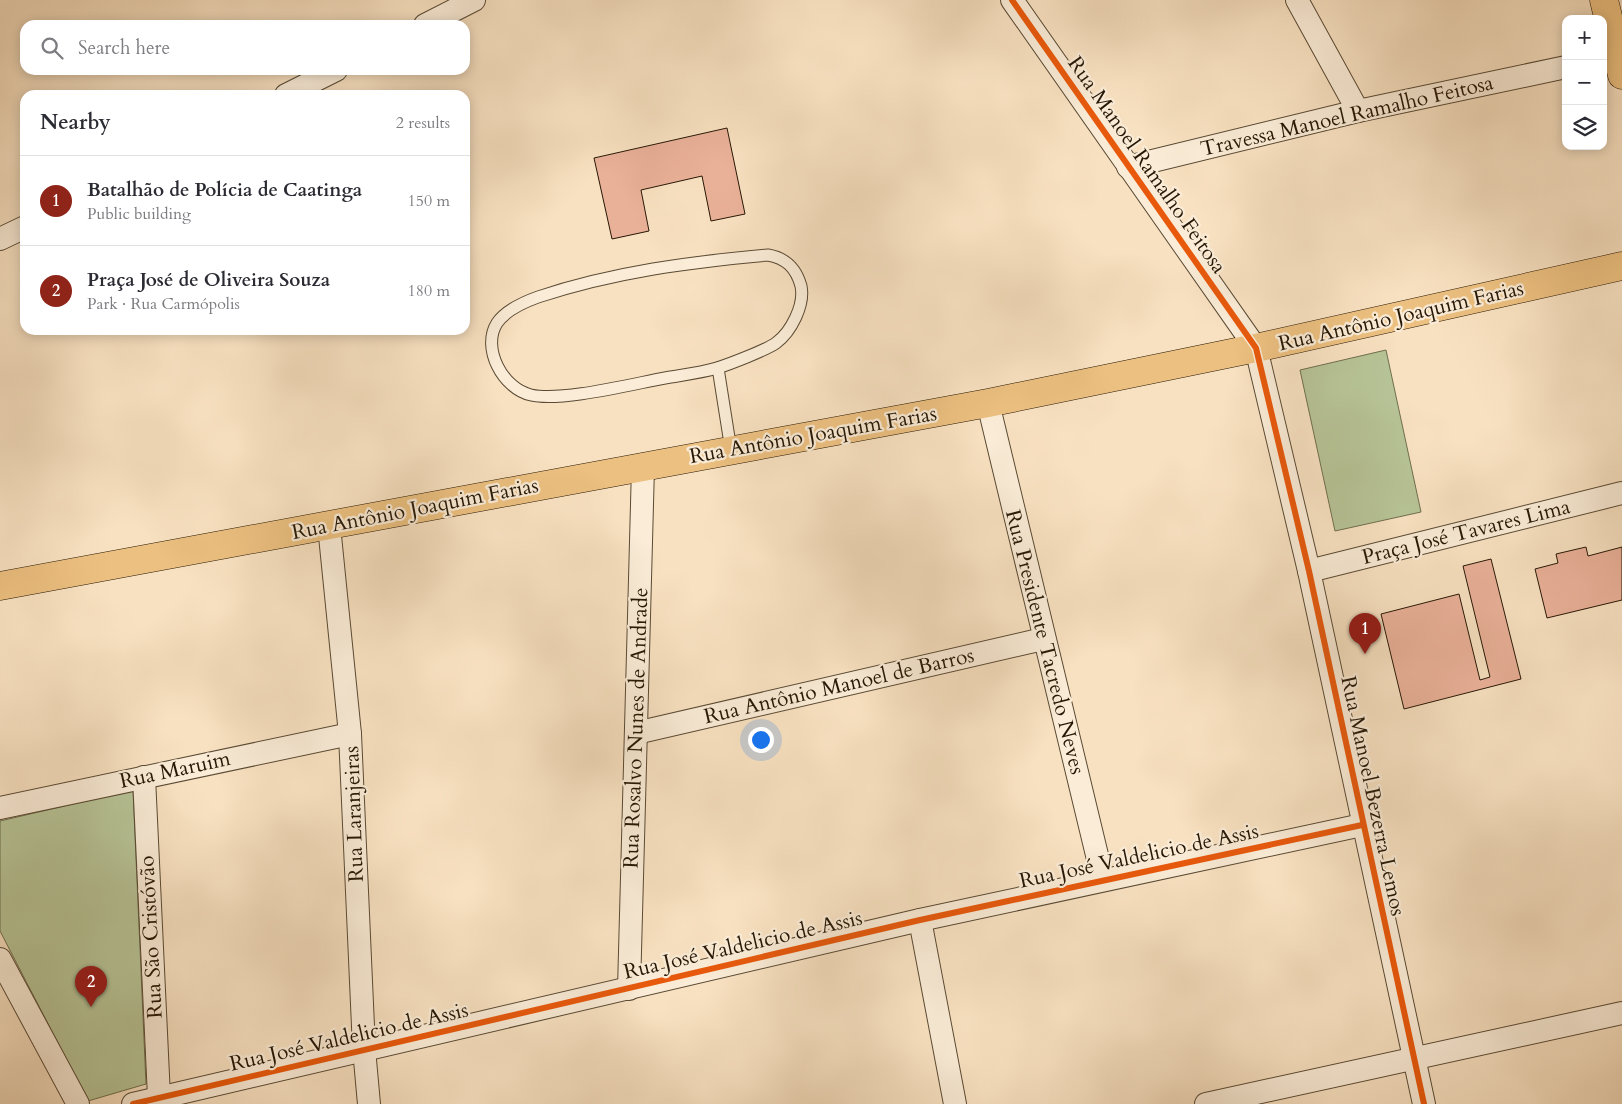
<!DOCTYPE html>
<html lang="en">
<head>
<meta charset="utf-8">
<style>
  :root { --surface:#fff; --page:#f7f7f7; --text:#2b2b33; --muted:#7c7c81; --line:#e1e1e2; --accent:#8f2418 }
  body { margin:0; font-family:Cardo,serif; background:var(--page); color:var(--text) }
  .controls { position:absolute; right:15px; top:15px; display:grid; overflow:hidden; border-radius:10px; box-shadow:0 2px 12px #0003 }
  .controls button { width:45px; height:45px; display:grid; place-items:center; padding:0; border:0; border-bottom:1px solid var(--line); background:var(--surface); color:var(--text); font:25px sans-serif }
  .you { position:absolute; left:760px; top:739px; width:18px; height:18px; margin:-12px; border:4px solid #fff; border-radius:50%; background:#1a73e8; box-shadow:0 0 0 8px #1a73e833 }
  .badge { display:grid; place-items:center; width:32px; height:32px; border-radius:50%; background:var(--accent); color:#fff; font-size:16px; font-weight:700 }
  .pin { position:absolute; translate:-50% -41px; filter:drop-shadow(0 1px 2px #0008) }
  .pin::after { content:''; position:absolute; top:26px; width:18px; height:15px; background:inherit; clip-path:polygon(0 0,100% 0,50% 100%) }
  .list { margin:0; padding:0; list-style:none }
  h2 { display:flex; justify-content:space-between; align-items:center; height:65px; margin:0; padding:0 20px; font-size:21px }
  h2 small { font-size:16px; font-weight:400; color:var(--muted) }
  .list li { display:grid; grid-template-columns:32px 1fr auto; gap:15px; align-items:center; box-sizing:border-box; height:90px; padding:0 20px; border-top:1px solid var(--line) }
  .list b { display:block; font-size:19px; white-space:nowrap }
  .list p { margin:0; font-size:16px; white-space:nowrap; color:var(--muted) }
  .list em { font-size:16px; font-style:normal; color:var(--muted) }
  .icon { flex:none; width:28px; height:28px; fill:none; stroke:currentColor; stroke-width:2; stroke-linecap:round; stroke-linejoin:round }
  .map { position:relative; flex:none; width:1622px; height:1104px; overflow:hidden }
  .search { position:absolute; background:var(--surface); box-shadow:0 2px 12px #0003; left:20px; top:20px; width:450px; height:55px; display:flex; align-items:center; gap:12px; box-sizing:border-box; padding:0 18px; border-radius:15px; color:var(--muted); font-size:19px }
  .panel { position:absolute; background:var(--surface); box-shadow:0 2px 12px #0003; left:20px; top:90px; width:450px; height:245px; border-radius:15px }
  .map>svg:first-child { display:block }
  .green { fill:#b7c497; stroke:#6e6e4e }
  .building { fill:#eab199; stroke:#261705 }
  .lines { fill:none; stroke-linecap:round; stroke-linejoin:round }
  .service-casing { stroke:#5a4a34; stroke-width:13 }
  .minor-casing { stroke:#5a4a34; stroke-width:24 }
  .primary-casing { stroke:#261705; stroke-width:29 }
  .service { stroke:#faecd7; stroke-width:11 }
  .minor { stroke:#faecd7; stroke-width:22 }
  .primary { stroke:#ecc080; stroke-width:28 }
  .cycleway-casing { stroke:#faecd7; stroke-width:9 }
  .cycleway { stroke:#e8590c; stroke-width:6 }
  .labels { text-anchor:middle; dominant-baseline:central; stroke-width:4.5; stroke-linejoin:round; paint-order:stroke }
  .street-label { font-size:21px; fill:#261705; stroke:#faecd7 }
</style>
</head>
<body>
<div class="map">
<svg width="1622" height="1104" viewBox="0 0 1622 1104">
  <rect width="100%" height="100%" fill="#f8e1c1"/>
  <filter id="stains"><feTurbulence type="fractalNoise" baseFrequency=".004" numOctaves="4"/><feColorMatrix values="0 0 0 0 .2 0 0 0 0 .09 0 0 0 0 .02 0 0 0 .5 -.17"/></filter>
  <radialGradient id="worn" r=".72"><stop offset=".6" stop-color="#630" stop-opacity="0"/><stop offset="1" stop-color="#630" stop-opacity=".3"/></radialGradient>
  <g class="green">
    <polygon points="1386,350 1421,512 1335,531 1300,370"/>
    <polygon points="133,790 146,1084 88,1101 0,931 0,821"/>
  </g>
  <g class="building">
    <polygon points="727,128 745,214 711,221 702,176 641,190 649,231 612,239 594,158"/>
    <polygon points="1586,547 1588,556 1622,547 1622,600 1547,618 1535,569 1558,563 1556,554"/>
    <polygon points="1491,559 1521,679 1404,709 1381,614 1459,594 1480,680 1490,677 1463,566"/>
  </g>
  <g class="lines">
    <defs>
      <g id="service">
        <path d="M768,255C786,258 796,268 801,286C805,305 791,332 776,343C766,350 730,364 717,368C700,373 682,375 665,378C632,384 561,402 531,395C503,389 481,348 497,323C506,310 524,302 538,297C613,272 690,262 768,255Z"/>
        <polyline points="718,368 731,450"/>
      </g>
      <g id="minor">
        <polyline points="1012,0 1256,348 1309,571 1424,1104"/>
        <polyline points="1297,0 1358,111"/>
        <polyline points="425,25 474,0"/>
        <polyline points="286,95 336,70"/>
        <polyline points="1128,167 1358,111 1566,67"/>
        <polyline points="0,239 25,227"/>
        <polyline points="988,403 1103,880"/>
        <polyline points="329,526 350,734 364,1049 369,1104"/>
        <polyline points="1309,571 1622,493"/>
        <polyline points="636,733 1043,639"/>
        <polyline points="144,777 159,1097"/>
        <polyline points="0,808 350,734"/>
        <polyline points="920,920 955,1104"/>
        <polyline points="0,959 78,1104"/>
        <polyline points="629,989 643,467"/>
        <polyline points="133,1104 920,920 1362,825"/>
        <polyline points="1206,1104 1622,1013"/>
      </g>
      <g id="primary">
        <polyline points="1604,0 1622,75"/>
        <polyline points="0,586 988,403 1256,348 1622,266"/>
      </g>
    </defs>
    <use href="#service" class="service-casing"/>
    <use href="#minor" class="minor-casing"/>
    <use href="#primary" class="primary-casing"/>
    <use href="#service" class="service"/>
    <use href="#minor" class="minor"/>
    <use href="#primary" class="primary"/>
    <defs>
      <g id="cycleway">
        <polyline points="1012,0 1256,348 1309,571 1424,1104"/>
        <polyline points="133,1104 920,920 1362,825"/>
      </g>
    </defs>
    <use href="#cycleway" class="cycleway-casing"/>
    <use href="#cycleway" class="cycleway"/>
  </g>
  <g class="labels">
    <g class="street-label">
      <text transform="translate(1347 116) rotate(-13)">Travessa Manoel Ramalho Feitosa</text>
      <text transform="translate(1147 165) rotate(55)">Rua Manoel Ramalho Feitosa</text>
      <text transform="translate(1401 316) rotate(-13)">Rua Antônio Joaquim Farias</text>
      <text transform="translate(813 435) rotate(-10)">Rua Antônio Joaquim Farias</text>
      <text transform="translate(415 509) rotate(-11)">Rua Antônio Joaquim Farias</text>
      <text transform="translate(1466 532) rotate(-14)">Praça José Tavares Lima</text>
      <text transform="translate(1045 642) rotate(76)">Rua Presidente Tacredo Neves</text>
      <text transform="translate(839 686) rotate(-13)">Rua Antônio Manoel de Barros</text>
      <text transform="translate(636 728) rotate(-88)">Rua Rosalvo Nunes de Andrade</text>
      <text transform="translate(175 770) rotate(-12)">Rua Maruim</text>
      <text transform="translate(1373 796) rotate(78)">Rua Manoel Bezerra Lemos</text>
      <text transform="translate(354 814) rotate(-92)">Rua Laranjeiras</text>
      <text transform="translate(1139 856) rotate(-12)">Rua José Valdelicio de Assis</text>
      <text transform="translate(151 937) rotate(-93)">Rua São Cristóvão</text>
      <text transform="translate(743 945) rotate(-13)">Rua José Valdelicio de Assis</text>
      <text transform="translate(349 1037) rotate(-13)">Rua José Valdelicio de Assis</text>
    </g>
  </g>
  <rect width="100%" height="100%" filter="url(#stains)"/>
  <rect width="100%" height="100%" fill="url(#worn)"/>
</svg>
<div class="controls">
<button>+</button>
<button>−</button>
<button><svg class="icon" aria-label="layers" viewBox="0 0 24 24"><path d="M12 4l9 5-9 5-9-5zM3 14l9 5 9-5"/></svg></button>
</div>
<div class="you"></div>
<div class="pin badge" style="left:1365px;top:654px">1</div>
<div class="pin badge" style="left:91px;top:1007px">2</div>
<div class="search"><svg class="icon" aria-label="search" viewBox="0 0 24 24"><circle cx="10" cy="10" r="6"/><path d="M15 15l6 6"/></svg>Search here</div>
<section class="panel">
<h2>Nearby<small>2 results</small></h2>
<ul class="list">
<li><span class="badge">1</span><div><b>Batalhão de Polícia de Caatinga</b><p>Public building</p></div><em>150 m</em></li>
<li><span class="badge">2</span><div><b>Praça José de Oliveira Souza</b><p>Park · Rua Carmópolis</p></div><em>180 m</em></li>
</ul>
</section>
</div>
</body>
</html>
